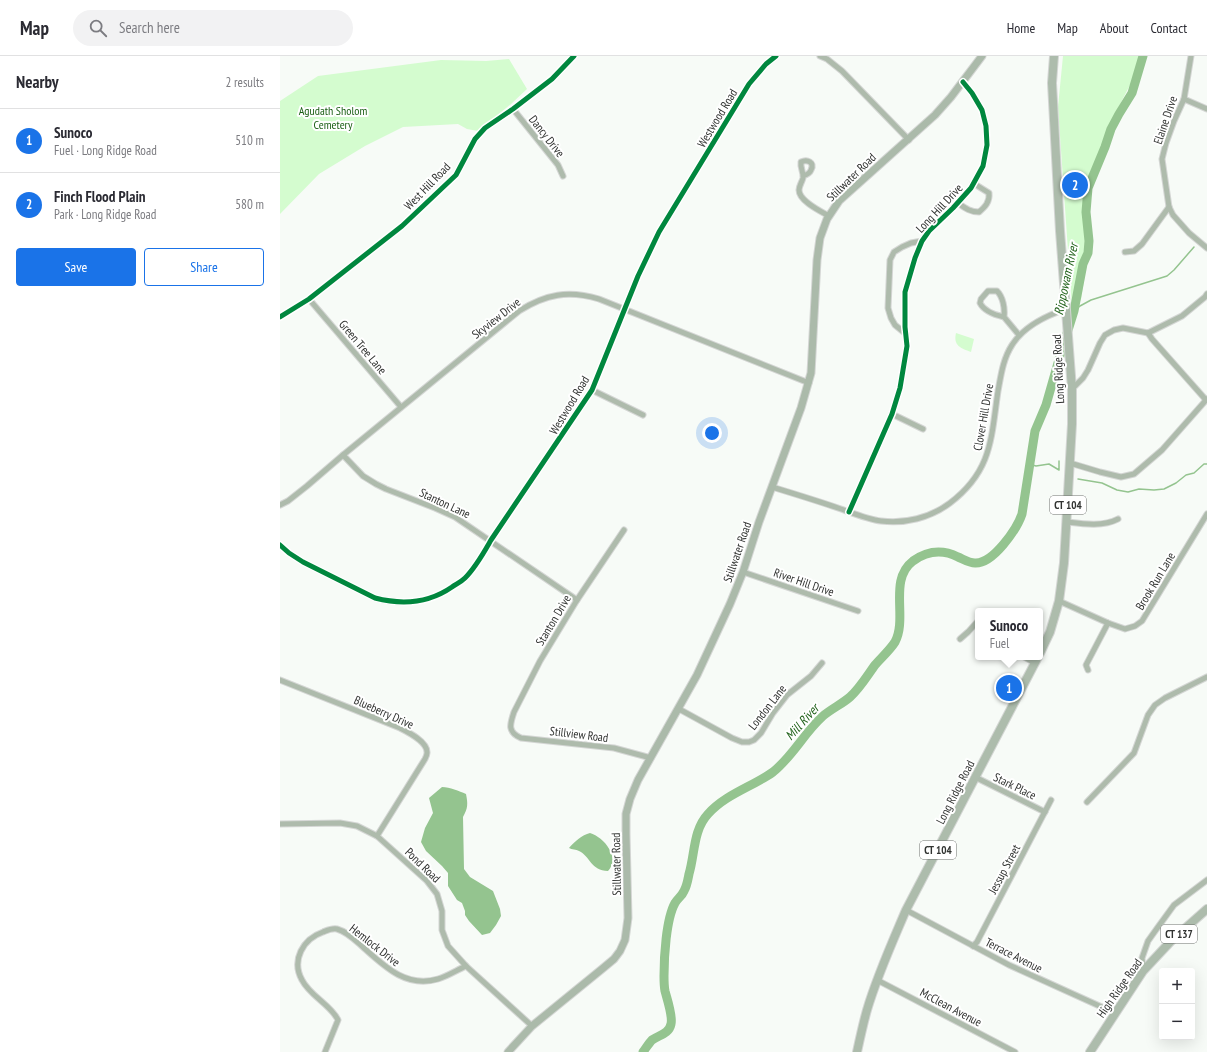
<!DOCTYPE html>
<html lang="en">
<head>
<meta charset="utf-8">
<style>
  :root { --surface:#fff; --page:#f2f2f3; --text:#2b2b33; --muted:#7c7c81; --line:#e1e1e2; --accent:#1a73e8 }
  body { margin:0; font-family:"PT Sans Narrow",sans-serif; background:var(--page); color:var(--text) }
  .controls { position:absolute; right:12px; bottom:12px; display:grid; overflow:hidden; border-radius:4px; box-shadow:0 4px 16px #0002 }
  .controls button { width:36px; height:36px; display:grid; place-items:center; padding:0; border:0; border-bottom:1px solid var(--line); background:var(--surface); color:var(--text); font:20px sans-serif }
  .you { position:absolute; left:432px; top:377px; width:14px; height:14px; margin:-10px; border:3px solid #fff; border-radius:50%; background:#1a73e8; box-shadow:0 0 0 6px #1a73e833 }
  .badge { display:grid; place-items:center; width:26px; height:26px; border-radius:50%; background:var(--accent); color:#fff; font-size:13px; font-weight:700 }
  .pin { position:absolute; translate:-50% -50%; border:2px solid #fff; box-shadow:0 1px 4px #0006 }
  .popup { position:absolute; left:695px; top:552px; width:68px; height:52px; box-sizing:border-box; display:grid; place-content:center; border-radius:4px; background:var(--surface); filter:drop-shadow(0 1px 3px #0005); font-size:13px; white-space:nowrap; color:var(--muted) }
  .popup b { font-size:15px; color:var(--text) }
  .popup::after { content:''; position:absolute; left:50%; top:100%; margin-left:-8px; border:8px solid transparent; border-top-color:var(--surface) }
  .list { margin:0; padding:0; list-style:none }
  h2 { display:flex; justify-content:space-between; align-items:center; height:52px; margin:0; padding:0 16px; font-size:17px }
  h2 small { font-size:13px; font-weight:400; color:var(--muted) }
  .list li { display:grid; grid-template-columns:26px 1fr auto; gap:12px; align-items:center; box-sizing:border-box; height:64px; padding:0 16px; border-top:1px solid var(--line) }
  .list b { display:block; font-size:15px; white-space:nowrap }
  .list p { margin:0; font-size:13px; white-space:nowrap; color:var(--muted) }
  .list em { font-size:13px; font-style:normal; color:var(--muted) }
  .actions { display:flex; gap:8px; padding:12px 16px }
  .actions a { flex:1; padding:9px 0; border:1px solid var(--accent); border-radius:4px; text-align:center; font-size:14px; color:var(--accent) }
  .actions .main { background:var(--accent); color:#fff }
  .icon { flex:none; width:22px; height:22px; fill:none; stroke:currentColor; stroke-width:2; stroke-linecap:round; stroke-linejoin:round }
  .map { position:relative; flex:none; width:927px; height:996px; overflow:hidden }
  header { display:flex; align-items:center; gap:24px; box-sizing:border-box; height:56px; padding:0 20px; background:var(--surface); border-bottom:1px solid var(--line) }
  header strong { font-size:19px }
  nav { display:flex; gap:22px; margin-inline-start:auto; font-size:14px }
  .search { width:280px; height:36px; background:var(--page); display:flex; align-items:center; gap:10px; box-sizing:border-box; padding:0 14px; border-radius:22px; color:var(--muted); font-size:15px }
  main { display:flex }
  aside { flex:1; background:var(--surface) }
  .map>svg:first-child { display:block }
  .green { fill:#d4fccf }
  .water { fill:#94c48f }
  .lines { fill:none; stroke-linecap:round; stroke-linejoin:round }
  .stream { stroke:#94c48f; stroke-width:1.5 }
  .river { stroke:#94c48f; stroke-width:9 }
  .minor-casing { stroke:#d4d6d4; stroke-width:7 }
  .secondary-casing { stroke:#d4d6d4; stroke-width:9 }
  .primary-casing { stroke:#d4d6d4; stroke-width:10 }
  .minor { stroke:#aebbac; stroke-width:5 }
  .secondary { stroke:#abbaaa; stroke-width:7 }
  .primary { stroke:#adbcac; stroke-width:8 }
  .cycleway-casing { stroke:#fff; stroke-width:8 }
  .cycleway { stroke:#00873e; stroke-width:5 }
  .labels { text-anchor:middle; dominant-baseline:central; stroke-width:4; stroke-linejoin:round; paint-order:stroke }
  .shield { fill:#fff; stroke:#6f706f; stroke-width:1 }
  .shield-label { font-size:11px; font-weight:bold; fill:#313331 }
  .park-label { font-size:12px; fill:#1a5e14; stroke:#fff }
  .street-label { font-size:12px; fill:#313331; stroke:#fff }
  .water-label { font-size:13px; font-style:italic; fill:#20621a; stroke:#fff }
</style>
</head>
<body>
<header>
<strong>Map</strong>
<div class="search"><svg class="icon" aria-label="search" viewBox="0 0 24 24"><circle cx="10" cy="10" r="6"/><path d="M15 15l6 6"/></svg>Search here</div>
<nav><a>Home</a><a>Map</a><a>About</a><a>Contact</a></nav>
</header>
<main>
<aside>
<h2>Nearby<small>2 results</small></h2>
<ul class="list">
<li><span class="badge">1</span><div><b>Sunoco</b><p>Fuel · Long Ridge Road</p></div><em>510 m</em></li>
<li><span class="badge">2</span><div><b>Finch Flood Plain</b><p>Park · Long Ridge Road</p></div><em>580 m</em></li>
</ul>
<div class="actions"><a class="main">Save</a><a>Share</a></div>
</aside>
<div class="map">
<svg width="927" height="996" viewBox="0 0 927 996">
  <rect width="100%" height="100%" fill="#f7fbf7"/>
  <g class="green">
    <polygon points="783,0 861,0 851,27 837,54 808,124 807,134 811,179 801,244 792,252 778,51"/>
    <polygon points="229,3 247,33 231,48 198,75 187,73 178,68 123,71 85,90 39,118 0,158 0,45 38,20 161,4 206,5"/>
    <path d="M676,277L694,283L691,296C681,292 673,290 676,277Z"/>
  </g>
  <g class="water">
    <path d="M162,731C170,731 179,735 186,738C188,748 188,752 183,761L184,813L190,821L213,835L220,853L221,860L216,869L210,877L202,879L189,865L185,859V855L182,847L177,844L168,830V817L162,810L146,795L141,786L145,772L153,757L149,742Z"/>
    <path d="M310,777C324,781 341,802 328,815C311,815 310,800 299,795C296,793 292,794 289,792C294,786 302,779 310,777Z"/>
  </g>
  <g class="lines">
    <g class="stream">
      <polyline points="794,255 800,250 811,244 887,220 894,214 914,191"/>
      <polyline points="749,408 756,410 769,408 779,414 779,405"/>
      <polyline points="798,423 822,427 837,434 848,436 859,433 874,434 884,433 896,427 906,419 914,417 924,408 927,408"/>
    </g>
    <path class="river" d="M363,996C366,992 369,987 372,984C379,979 389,978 391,968C393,960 387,943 385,935C384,930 384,925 384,920C384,902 386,863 395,847C397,843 402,840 404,835C407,830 408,823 409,818C415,798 413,774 428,758C446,738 472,731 493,716C513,700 524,677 543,660C551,653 562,648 570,641C580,632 587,620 595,609C601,602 610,594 615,586C628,562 608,524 633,505C647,495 662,493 678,501C683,503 689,507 695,507C713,508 737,473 742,458L755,375L766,349L780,300L794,255L803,208L808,197L809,185L806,156L808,132L825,91L831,73L839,58L852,37L863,0"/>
    <defs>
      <g id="minor">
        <polyline points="540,0 547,3 562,15 629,84"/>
        <polyline points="911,0 904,43 894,65 886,87 882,103 889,151 893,159 909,177 927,192"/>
        <polyline points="904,43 927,53"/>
        <polyline points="233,53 278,109 283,120"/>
        <path d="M523,120C526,119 530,117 531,114C535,106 527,103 521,106C520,112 524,117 523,122C522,126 519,130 519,134C519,145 540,155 549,160"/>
        <path d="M678,147C685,152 690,156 699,156C705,151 710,146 709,137L693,127"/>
        <polyline points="845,196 854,195 862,188 889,151"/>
        <polyline points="29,243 121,351"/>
        <polyline points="0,261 29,243 122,170 176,119 195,83 205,72 233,53 272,23 294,0"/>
        <path d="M724,261C715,259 704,255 700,247L701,243L708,235H717C723,241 725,252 724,261L739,279"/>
        <polyline points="868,277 872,283 926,344"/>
        <polyline points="626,278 615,269 611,262 608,252 610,204 614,196 622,191 631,187 642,185"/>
        <polyline points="792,333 803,322 808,314 820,287 825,279 834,274 843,272 868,277 902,260 925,241 927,238"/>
        <polyline points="312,334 363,359"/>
        <polyline points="612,358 643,373"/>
        <polyline points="63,399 83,420 96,428 106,433 155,452 175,461 297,544"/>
        <polyline points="790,407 820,416 841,421 854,418 882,394 927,343"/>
        <path d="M492,431C515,438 538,445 561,453C572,457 590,464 601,465C625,468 650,462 670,447C712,415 711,383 718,335C721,319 723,303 732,289C744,270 765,260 786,253"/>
        <path d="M0,449L8,445L27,430L63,399L239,255C266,238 288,234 319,243L529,327"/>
        <polyline points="569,456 612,358 620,332 627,290 625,271 625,236 635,202 642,185 649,175 673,152 691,132 703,110 707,89 706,70 702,54 692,37 683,26"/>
        <path d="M787,466C803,468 823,471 838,463"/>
        <path d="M344,474L297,544L260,605L234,656C230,668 227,676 241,682L334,692L371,702"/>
        <path d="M0,489L9,497L23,506L95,542C122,549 149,547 172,531C176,528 181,526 185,522C196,511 203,498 211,484L312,334L358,220L379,176L469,28L486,8L496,0"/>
        <polyline points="463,516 578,555"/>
        <polyline points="779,545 828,567 845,573 855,570 862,565 927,458"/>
        <polyline points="680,583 688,576 698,565"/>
        <polyline points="744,601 755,607"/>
        <polyline points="808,614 806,609 828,567"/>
        <path d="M0,624L120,672C128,676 148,686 147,697C147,699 146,701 145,703L97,780"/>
        <polyline points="399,653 452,682 462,686 469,686 474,684 481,677 493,657 507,639 531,620 542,607"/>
        <polyline points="695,721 765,756"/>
        <polyline points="807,746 854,697 868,659 875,649 885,642 927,621"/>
        <polyline points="0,768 60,767 77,770 97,780 147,825 157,838 162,855 162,874 168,890 186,910 252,970"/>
        <polyline points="626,854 729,909 835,957"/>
        <polyline points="693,890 697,886 771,744"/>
        <polyline points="863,915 862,902 868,885 878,871 894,849 927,824"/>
        <polyline points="597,924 735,996"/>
        <path d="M45,996L58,964C51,949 30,940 22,924C11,904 23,883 43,876C48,874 52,872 57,873C68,876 76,885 84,892C106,912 127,932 158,923C168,920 177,914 186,910"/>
      </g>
      <polyline id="secondary" points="228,996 252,970 322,913 334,903 340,895 345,884 348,862 346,778 346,758 350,743 358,724 417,619 450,548 463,516 479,466 521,352 531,317 537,204 540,182 547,163 559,145 655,59 671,41 702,0"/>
      <g id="primary">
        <polyline points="760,597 770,576 779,545 784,507 792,368 792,333 780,175 772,27 774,0"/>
        <path d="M577,996C580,982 583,968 587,954C597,920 612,887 626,854L758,601"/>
        <polyline points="810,996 863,915 892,884 927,853"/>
      </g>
    </defs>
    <use href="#minor" class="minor-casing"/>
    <use href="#secondary" class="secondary-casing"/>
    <use href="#primary" class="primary-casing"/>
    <use href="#minor" class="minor"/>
    <use href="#secondary" class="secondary"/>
    <use href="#primary" class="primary"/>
    <defs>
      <g id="cycleway">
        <polyline points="0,261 29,243 122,170 176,119 195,83 205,72 233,53 272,23 294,0"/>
        <polyline points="569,456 612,358 620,332 627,290 625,271 625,236 635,202 642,185 649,175 673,152 691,132 703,110 707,89 706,70 702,54 692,37 683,26"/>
        <path d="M0,489L9,497L23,506L95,542C122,549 149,547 172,531C176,528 181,526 185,522C196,511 203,498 211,484L312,334L358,220L379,176L469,28L486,8L496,0"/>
      </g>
    </defs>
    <use href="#cycleway" class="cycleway-casing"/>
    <use href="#cycleway" class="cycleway"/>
  </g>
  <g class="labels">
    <g class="shield">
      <rect x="770" y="440" width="36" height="18" rx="3"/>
      <rect x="640" y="785" width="36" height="18" rx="3"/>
      <rect x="881" y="869" width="36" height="18" rx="3"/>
    </g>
    <g class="shield-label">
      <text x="788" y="449">CT 104</text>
      <text x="658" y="794">CT 104</text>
      <text x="899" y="878">CT 137</text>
    </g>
    <g class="park-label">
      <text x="53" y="54">Agudath Sholom<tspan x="53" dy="14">Cemetery</tspan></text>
    </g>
    <g class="street-label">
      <text transform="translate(437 62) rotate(-59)">Westwood Road</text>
      <text transform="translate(885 64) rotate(-71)">Elaine Drive</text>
      <text transform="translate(267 80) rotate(52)">Dancy Drive</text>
      <text transform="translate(571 121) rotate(-44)">Stillwater Road</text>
      <text transform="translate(147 130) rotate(-46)">West Hill Road</text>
      <text transform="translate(659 152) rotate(-47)">Long Hill Drive</text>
      <text transform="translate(216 262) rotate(-38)">Skyview Drive</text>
      <text transform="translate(83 291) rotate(50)">Green Tree Lane</text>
      <text transform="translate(778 313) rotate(-93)">Long Ridge Road</text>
      <text transform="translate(289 349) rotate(-59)">Westwood Road</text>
      <text transform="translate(703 361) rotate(-80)">Clover Hill Drive</text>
      <text transform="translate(165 447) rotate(25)">Stanton Lane</text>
      <text transform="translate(457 496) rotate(-71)">Stillwater Road</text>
      <text transform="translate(875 525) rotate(-59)">Brook Run Lane</text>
      <text transform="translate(524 526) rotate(19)">River Hill Drive</text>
      <text transform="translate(273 564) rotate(-59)">Stanton Drive</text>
      <text transform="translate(487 651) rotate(-52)">London Lane</text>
      <text transform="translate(104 656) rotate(24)">Blueberry Drive</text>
      <text transform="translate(299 678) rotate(7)">Stillview Road</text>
      <text transform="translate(735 730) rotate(26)">Stark Place</text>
      <text transform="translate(675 736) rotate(-63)">Long Ridge Road</text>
      <text transform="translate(336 808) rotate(-91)">Stillwater Road</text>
      <text transform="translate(143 809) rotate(44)">Pond Road</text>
      <text transform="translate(724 813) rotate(-62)">Jessup Street</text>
      <text transform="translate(95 889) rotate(38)">Hemlock Drive</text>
      <text transform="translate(734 899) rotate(27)">Terrace Avenue</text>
      <text transform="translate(839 932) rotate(-55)">High Ridge Road</text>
      <text transform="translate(671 951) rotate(28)">McClean Avenue</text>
    </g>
    <g class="water-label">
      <text transform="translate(786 223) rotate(-78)">Rippowam River</text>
      <text transform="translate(522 666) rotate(-48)">Mill River</text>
    </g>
  </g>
</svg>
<div class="controls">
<button>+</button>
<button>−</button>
</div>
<div class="you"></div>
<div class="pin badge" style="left:729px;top:632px">1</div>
<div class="popup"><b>Sunoco</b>Fuel</div>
<div class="pin badge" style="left:795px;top:129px">2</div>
</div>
</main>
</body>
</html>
